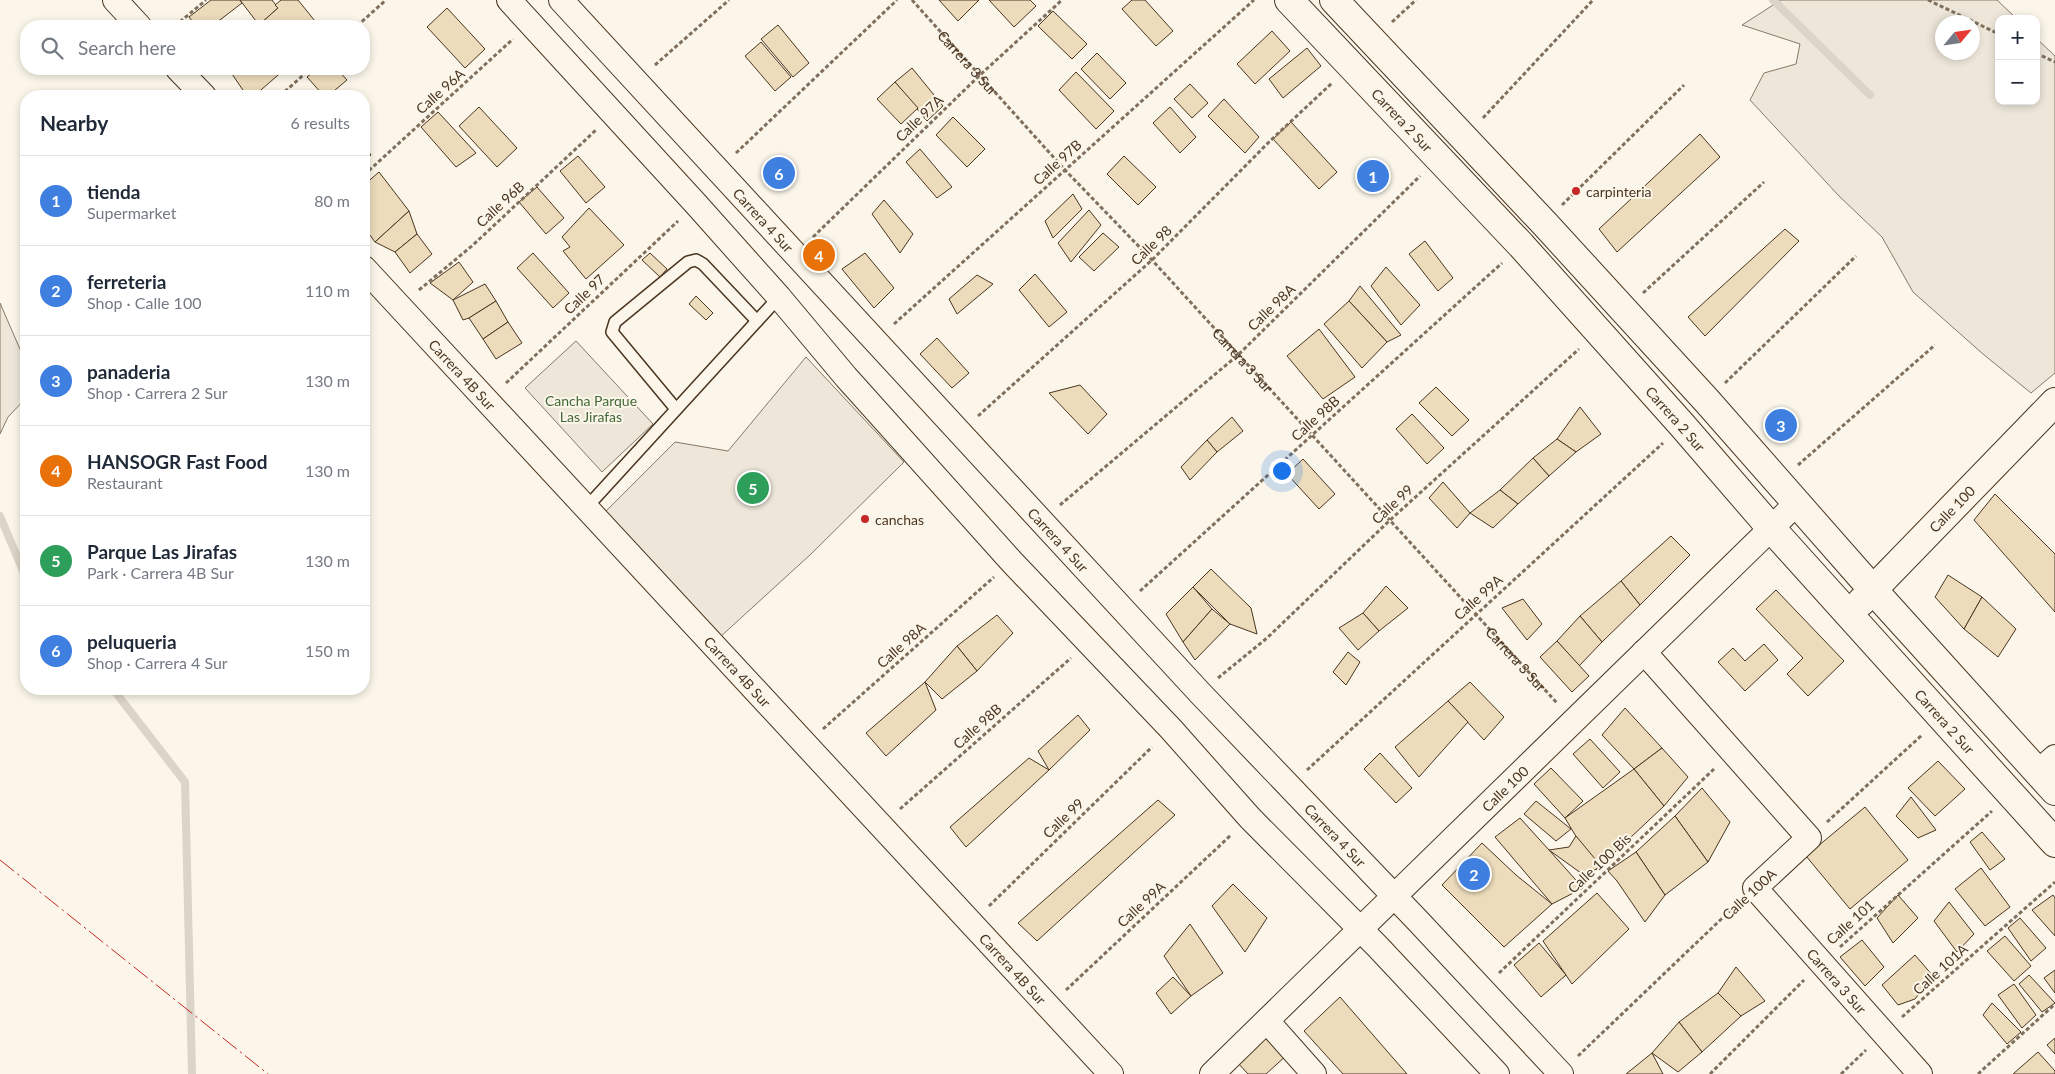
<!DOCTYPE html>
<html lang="en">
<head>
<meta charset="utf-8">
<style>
  :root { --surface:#fff; --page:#f6f6f7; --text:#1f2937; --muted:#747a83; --line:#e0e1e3; --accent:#c62828 }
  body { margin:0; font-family:Lato,sans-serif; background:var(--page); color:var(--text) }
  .controls { position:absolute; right:15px; top:15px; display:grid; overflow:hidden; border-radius:10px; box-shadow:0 2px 8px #0003 }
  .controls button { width:45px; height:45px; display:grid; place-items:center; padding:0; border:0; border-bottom:1px solid var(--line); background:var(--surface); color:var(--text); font:25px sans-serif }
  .compass { position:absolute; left:1935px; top:15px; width:45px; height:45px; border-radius:50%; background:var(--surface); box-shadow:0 2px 8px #0003; rotate:61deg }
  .you { position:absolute; left:1281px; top:470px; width:18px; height:18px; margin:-12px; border:4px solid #fff; border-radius:50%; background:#1a73e8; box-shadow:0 0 0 8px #1a73e833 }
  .badge { display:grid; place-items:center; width:32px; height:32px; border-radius:50%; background:var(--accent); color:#fff; font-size:16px; font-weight:700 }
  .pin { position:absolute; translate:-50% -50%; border:2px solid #fff; box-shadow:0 1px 5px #0006 }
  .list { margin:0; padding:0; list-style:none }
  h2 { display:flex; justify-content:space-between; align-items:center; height:65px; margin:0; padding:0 20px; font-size:21px }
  h2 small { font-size:16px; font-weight:400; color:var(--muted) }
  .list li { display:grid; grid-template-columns:32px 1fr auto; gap:15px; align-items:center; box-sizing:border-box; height:90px; padding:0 20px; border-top:1px solid var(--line) }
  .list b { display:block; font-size:19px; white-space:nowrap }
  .list p { margin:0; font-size:16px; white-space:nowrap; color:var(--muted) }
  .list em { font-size:16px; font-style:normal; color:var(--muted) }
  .icon { flex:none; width:28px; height:28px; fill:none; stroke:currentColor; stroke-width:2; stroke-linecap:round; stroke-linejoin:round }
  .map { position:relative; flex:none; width:2055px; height:1074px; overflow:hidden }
  .search { position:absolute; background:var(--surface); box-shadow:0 2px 8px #0003; left:20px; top:20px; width:350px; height:55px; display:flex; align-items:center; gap:12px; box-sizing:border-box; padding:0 18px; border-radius:20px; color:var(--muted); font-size:19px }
  .panel { position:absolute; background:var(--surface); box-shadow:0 2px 8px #0003; left:20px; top:90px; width:350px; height:605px; border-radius:20px }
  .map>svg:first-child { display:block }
  .green { fill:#ede6d9; stroke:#887966; fill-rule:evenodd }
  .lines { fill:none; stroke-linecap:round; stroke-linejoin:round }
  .stream { stroke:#dcd4c6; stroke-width:8 }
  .building { fill:#ecdcbc; stroke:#4a3520 }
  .service-casing { stroke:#4a3520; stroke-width:14 }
  .minor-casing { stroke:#4a3520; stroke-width:26 }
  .tertiary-casing { stroke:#4a3520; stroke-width:30 }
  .path { stroke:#7f6f5c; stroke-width:3; stroke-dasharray:4 2.5; stroke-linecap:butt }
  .service { stroke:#fbf6e9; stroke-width:11 }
  .minor { stroke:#fbf6e9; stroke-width:24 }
  .tertiary { stroke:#fbf6e9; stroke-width:28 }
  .power { stroke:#c62828; stroke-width:1; stroke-dasharray:18 4 2.5 4; stroke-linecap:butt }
  .poi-dot { fill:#c62828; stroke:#fbf6e9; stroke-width:2 }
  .labels { text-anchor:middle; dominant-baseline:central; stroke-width:4; stroke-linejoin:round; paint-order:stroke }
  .street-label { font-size:14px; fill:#4a3520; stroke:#fbf6e9 }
  .poi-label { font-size:14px; fill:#4a3520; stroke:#fbf6e9; text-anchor:start }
  .park-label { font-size:14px; fill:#436837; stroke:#fbf6e9 }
</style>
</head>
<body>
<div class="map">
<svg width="2055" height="1074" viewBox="0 0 2055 1074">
  <rect width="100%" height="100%" fill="#fbf6e9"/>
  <g class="green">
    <path d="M1781,0H1997L2017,19H1999V101H2036V38L2055,56V373L2031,393L1983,354L1913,292L1882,237L1839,196L1750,100L1764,73L1796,64L1800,44L1742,25ZM1972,22V52H1942V22Z"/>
    <polygon points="0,303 26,363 26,398 8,417 0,434"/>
    <polygon points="576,341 653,424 602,472 525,388"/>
    <polygon points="806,357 904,462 811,554 719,638 602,515 675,442 728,451"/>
  </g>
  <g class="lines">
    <g class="stream">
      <polyline points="1773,0 1870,95"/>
      <polyline points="0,516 26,578"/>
      <polyline points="113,689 185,782 192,1074"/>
    </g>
  </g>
  <g class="building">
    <polygon points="211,0 240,0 242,3 212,26 196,26 189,17"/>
    <polygon points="240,0 272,0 278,8 259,25"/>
    <polygon points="281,0 298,0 319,26 264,26 261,23 278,8 275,5"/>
    <polygon points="939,0 979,0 958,21"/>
    <polygon points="989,0 1030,0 1036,6 1014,27"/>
    <polygon points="1132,0 1145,0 1173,31 1156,46 1122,9"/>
    <polygon points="447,8 485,49 465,68 427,27"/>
    <polygon points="1053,11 1087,44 1072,59 1038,26"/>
    <polygon points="778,25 809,63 793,77 761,39"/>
    <polygon points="1272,31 1290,51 1255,84 1237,64"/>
    <polygon points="761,42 791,77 775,91 745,56"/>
    <polygon points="1307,48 1321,66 1283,98 1269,79"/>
    <polygon points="1097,53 1126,83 1110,99 1081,69"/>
    <polygon points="912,68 943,106 927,121 895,82"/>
    <polygon points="239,69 285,69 254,96 247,96 232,74"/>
    <polygon points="317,69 337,69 347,80 328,96 324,96 307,77"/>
    <polygon points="1076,72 1114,111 1096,129 1059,90"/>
    <polygon points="895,82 918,108 901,124 877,99"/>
    <polygon points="1190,84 1208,103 1192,118 1174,99"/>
    <polygon points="1224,99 1259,137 1245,153 1208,116"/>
    <polygon points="479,107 517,148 497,167 459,126"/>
    <polygon points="1170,107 1196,137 1180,153 1153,123"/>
    <polygon points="438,112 476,153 456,167 421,127"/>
    <polygon points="953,117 985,149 967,167 936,135"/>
    <polygon points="1291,122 1337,172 1319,189 1273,139"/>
    <polygon points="1700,134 1720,157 1617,252 1599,229"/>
    <polygon points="364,145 371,155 364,161"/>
    <polygon points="920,149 952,187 937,198 906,162"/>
    <polygon points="578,156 605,187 586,203 560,171"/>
    <polygon points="1124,156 1156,187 1138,205 1107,174"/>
    <polygon points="379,172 409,211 375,242 364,227 364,185"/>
    <polygon points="537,187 564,218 546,234 519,202"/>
    <polygon points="1073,194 1082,209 1053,238 1045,221"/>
    <polygon points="884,200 913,234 900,253 872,214"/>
    <polygon points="589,208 624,245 586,279 563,251 570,247 562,237"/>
    <polygon points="1089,210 1101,225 1071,262 1058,243"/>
    <polygon points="409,211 417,234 395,252 375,242"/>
    <polygon points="1785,229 1799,241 1705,336 1688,317"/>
    <polygon points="1103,233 1119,247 1094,271 1079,257"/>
    <polygon points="417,234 432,254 410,273 395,252"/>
    <polygon points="1425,241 1453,278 1438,291 1409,254"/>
    <polygon points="533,253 569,293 553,308 517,268"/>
    <polygon points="650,253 667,269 660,277 642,260"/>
    <polygon points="865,253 894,288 874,308 842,269"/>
    <polygon points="459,262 473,282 453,300 430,283"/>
    <polygon points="1386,267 1420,305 1401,325 1371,286"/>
    <polygon points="1035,274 1067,312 1049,327 1019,290"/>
    <polygon points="977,275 993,284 957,314 949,299"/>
    <polygon points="485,284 496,301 469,318 463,320 453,300"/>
    <polygon points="1360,286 1401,335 1387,342 1349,301"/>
    <polygon points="696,296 713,313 706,320 689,304"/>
    <polygon points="496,301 508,322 483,339 469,318"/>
    <polygon points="1349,301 1387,342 1362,368 1324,324"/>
    <polygon points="508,322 522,343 496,359 483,339"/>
    <polygon points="1319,329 1355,377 1323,399 1287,356"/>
    <polygon points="937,338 969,373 952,388 920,354"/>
    <polygon points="1080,385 1107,414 1088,434 1049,393"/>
    <polygon points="1436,387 1469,420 1452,436 1419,403"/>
    <polygon points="1580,407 1601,434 1576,452 1557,439"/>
    <polygon points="1412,414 1444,448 1427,464 1396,429"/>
    <polygon points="1232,417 1243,431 1217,452 1207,440"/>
    <polygon points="1557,439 1576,452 1549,476 1533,458"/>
    <polygon points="1207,440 1217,452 1190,480 1181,467"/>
    <polygon points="1533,458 1549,476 1518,504 1500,490"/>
    <polygon points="1303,459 1335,494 1319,509 1287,474"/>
    <polygon points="1443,482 1470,513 1457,528 1429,498"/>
    <polygon points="1500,490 1518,504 1493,528 1470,513"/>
    <polygon points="1995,494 2055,554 2055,612 1974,520"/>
    <polygon points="1671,536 1690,555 1640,605 1621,581"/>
    <polygon points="1211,569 1251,608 1257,634 1230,624 1193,587"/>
    <polygon points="1948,575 1982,597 1964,629 1935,597"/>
    <polygon points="1621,581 1640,605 1602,642 1580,616"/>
    <polygon points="1386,586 1408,608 1379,631 1363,613"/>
    <polygon points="1193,587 1212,609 1183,642 1166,614"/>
    <polygon points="1776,590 1844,661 1808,696 1787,674 1803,658 1756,609"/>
    <polygon points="1982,597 2016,629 1998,657 1964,629"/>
    <polygon points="1523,599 1542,624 1527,640 1502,608"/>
    <polygon points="1212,609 1230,624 1195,660 1183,642"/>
    <polygon points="1363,613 1379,631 1358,650 1339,628"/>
    <polygon points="997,615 1013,633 977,671 957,646"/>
    <polygon points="1580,616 1602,642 1579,666 1557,641"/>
    <polygon points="1557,641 1589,676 1572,692 1540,657"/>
    <polygon points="1764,644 1778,660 1745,691 1718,662 1733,648 1745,661"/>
    <polygon points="957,646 977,671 942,699 925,682"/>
    <polygon points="1348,652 1360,662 1346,685 1333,672"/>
    <polygon points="925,682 936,710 886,756 866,733"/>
    <polygon points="1470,682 1504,717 1484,740 1448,701"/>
    <polygon points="1448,701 1468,722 1419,777 1395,747"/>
    <polygon points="1625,708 1662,748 1634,769 1602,735"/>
    <polygon points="1078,715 1090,730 1049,770 1038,751"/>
    <polygon points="1590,739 1620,772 1603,788 1573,754"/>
    <polygon points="1662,748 1688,777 1664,806 1634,769"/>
    <polygon points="1380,753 1412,788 1396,803 1364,769"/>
    <polygon points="1029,758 1049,770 966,847 950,827"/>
    <polygon points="1938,761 1965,789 1935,816 1908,788"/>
    <polygon points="1551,768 1583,801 1565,818 1534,784"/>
    <polygon points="1634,769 1664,806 1596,870 1565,818"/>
    <polygon points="1702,788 1730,822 1708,862 1675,816"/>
    <polygon points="1911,797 1936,830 1918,838 1896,816"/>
    <polygon points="1158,800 1175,815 1037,941 1018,923"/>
    <polygon points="1536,801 1571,829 1556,841 1524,814"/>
    <polygon points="1865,807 1908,860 1850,909 1806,856"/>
    <polygon points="1675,816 1708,862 1665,895 1636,852"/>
    <polygon points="1520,818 1549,850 1583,888 1552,904 1495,837"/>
    <polygon points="1982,832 2005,859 1990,870 1970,842"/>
    <polygon points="1576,836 1601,866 1585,876 1549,850 1569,847"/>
    <polygon points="1482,843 1516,875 1552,904 1504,947 1442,885"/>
    <polygon points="1636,852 1665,895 1645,922 1617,881 1608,871"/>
    <polygon points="1981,868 2010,907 1985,926 1955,889"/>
    <polygon points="1233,884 1267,918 1245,952 1212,906"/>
    <polygon points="1597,893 1629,929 1572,984 1543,941"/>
    <polygon points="1898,895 1918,918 1893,943 1877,918"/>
    <polygon points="2053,895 2055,898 2055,936 2032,910"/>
    <polygon points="1949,902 1974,934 1957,952 1934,921"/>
    <polygon points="2020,918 2046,948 2031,961 2008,928"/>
    <polygon points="1190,924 1223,973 1191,996 1164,956"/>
    <polygon points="2005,936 2031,966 2014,981 1987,951"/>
    <polygon points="1862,940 1884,967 1865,986 1840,957"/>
    <polygon points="1539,943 1566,975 1541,997 1514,965"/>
    <polygon points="1915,955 1933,976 1915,999 1898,1005 1882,985"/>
    <polygon points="1736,967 1765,1001 1741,1016 1718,993"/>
    <polygon points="2055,970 2055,993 2044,978"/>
    <polygon points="2029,975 2055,1003 2042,1012 2019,984"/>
    <polygon points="1173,977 1191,996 1171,1014 1156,993"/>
    <polygon points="2014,984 2036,1015 2022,1028 1998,995"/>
    <polygon points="1718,993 1741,1016 1702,1052 1679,1022"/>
    <polygon points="1340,997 1407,1074 1343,1074 1304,1031"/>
    <polygon points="1992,1003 2021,1032 2007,1044 1983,1015"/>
    <polygon points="1679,1022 1702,1052 1678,1072 1652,1053"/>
    <polygon points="1269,1033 1288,1054 1266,1074 1248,1074 1237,1062"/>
    <polygon points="2055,1038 2055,1054 2047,1045"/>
    <polygon points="2038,1052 2055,1071 2055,1074 2013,1074"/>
    <polygon points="1652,1053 1663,1074 1626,1074"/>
  </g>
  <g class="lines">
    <defs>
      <g id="service">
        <polyline points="676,409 612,332 615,322 688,262 696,260 703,264 757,321"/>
        <polyline points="586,508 779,297"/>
      </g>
      <g id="minor">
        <polyline points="115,0 139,26"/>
        <polyline points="509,0 696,204 779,297 846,377 1012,562 1171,729 1250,818 1378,947 1497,1074"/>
        <path id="s2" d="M561,0L1200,693L1419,922L1561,1074"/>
        <polyline points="178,69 204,96"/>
        <path id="s3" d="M364,268L1111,1074"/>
        <path id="s4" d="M1644,652L1809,838L1755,888L1920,1074"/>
        <polyline points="2038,772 2055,757"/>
        <polyline points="1267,1021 1314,1074"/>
        <path id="s5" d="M1212,1074L1796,504"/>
      </g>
      <g id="tertiary">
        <path id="s6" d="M1289,0L1521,245L1682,425L1771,528L2055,843"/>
        <polyline points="1334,0 1545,224 1707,401 1874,591 2055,791"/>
        <path id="s7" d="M1861,602L2055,402"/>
      </g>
    </defs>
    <use href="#service" class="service-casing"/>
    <use href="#minor" class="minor-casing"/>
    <use href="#tertiary" class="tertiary-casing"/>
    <g class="path">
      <path id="s1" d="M912,0L1065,170L1152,260L1557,703"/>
      <polyline points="1928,0 1999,34"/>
      <polyline points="1392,22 1416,0"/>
      <polyline points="175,26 206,0"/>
      <polyline points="357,26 386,0"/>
      <polyline points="2036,53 2055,62"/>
      <polyline points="655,65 729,0"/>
      <polyline points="280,96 310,69"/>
      <polyline points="1483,118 1593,0"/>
      <polyline points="736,153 897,0"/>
      <polyline points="364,175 513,39"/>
      <polyline points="1562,205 1684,85"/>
      <polyline points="813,237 980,75 1062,0"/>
      <polyline points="419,290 473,245 596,130"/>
      <polyline points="1643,293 1764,182"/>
      <polyline points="894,324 1254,0"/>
      <polyline points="506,383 678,221"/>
      <polyline points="1725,383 1856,256"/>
      <polyline points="978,416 1152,260 1271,140 1332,83"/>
      <polyline points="1798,465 1935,345"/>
      <polyline points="1060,505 1238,355 1420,176"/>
      <polyline points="1140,591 1502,263"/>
      <polyline points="1218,678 1267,638 1389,521 1579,349"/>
      <polyline points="823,729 994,577"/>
      <polyline points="1307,770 1663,443"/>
      <polyline points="900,809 1071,658"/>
      <polyline points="1827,822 1922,735"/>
      <polyline points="989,906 1152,747"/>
      <polyline points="1840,947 1992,811"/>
      <polyline points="1499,973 1714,769"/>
      <polyline points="1066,990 1231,835"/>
      <polyline points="1902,1017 2055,882"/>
      <polyline points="1578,1056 1736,905"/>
      <polyline points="1710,1074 1804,980"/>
      <polyline points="1841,1074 1866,1050"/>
      <polyline points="1978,1074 2055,1004"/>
    </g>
    <use href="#service" class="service"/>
    <use href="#minor" class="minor"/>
    <use href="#tertiary" class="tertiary"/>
    <polyline class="power" points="0,860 268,1074"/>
  </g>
  <g class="poi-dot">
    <circle cx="1576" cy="191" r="5"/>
    <circle cx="865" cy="519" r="5"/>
  </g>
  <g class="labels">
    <g class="street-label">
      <text stroke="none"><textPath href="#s1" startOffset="84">Carrera 3 Sur</textPath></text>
      <text transform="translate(440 91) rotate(-42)">Calle 96A</text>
      <text transform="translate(919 118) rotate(-44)">Calle 97A</text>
      <text stroke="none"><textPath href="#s6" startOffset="165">Carrera 2 Sur</textPath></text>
      <text transform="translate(1057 162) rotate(-42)">Calle 97B</text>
      <text transform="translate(500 204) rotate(-43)">Calle 96B</text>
      <text stroke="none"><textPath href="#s2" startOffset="299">Carrera 4 Sur</textPath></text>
      <text transform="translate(1151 245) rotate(-44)">Calle 98</text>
      <text transform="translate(584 294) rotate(-44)">Calle 97</text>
      <text transform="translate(1271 307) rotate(-44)">Calle 98A</text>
      <text stroke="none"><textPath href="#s1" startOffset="489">Carrera 3 Sur</textPath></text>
      <text stroke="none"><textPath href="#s3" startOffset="145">Carrera 4B Sur</textPath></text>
      <text transform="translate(1315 418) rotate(-42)">Calle 98B</text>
      <text stroke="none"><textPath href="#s6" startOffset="570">Carrera 2 Sur</textPath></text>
      <text transform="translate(1392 504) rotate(-43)">Calle 99</text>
      <text stroke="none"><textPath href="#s7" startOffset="130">Calle 100</textPath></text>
      <text stroke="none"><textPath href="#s2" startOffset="734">Carrera 4 Sur</textPath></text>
      <text transform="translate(1478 597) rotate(-42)">Calle 99A</text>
      <text transform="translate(901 645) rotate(-42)">Calle 98A</text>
      <text stroke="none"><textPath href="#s1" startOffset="894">Carrera 3 Sur</textPath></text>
      <text stroke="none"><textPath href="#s3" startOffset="550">Carrera 4B Sur</textPath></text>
      <text stroke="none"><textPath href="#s6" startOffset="975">Carrera 2 Sur</textPath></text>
      <text transform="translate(977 726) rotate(-42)">Calle 98B</text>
      <text stroke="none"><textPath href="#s5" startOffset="409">Calle 100</textPath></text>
      <text transform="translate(1063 818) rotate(-44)">Calle 99</text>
      <text stroke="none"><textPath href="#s2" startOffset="1139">Carrera 4 Sur</textPath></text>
      <text transform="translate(1599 863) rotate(-43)">Calle 100 Bis</text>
      <text transform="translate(1749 894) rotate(-43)">Calle 100A</text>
      <text transform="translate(1141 904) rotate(-43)">Calle 99A</text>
      <text transform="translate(1850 922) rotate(-42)">Calle 101</text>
      <text stroke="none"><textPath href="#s3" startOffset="955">Carrera 4B Sur</textPath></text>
      <text transform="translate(1940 969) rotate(-42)">Calle 101A</text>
      <text stroke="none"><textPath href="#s4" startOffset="446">Carrera 3 Sur</textPath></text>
    </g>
    <g class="poi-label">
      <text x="1586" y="191">carpinteria</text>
      <text x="875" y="519">canchas</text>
    </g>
    <g class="park-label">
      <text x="591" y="400">Cancha Parque<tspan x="591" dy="16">Las Jirafas</tspan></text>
    </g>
  </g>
</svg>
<div class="controls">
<button>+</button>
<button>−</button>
</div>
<svg class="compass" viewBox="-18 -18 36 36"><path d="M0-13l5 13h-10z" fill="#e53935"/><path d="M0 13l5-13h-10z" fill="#747a83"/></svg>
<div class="you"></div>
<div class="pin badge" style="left:1373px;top:176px;background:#3f7fe0">1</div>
<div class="pin badge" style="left:1474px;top:874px;background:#3f7fe0">2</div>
<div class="pin badge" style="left:1781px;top:425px;background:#3f7fe0">3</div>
<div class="pin badge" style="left:819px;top:255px;background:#e8710a">4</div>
<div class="pin badge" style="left:753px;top:488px;background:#2e9e5b">5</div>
<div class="pin badge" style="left:779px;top:173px;background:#3f7fe0">6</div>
<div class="search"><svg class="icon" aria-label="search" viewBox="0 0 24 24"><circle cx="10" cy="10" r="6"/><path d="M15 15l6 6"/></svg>Search here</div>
<section class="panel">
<h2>Nearby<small>6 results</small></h2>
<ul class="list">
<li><span class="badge" style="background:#3f7fe0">1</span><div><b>tienda</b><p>Supermarket</p></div><em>80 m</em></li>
<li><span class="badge" style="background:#3f7fe0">2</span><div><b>ferreteria</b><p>Shop · Calle 100</p></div><em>110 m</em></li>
<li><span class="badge" style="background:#3f7fe0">3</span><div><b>panaderia</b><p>Shop · Carrera 2 Sur</p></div><em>130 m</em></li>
<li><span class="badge" style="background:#e8710a">4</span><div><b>HANSOGR Fast Food</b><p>Restaurant</p></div><em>130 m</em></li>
<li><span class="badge" style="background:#2e9e5b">5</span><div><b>Parque Las Jirafas</b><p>Park · Carrera 4B Sur</p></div><em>130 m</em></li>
<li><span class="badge" style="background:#3f7fe0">6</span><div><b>peluqueria</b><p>Shop · Carrera 4 Sur</p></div><em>150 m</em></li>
</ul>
</section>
</div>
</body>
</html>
